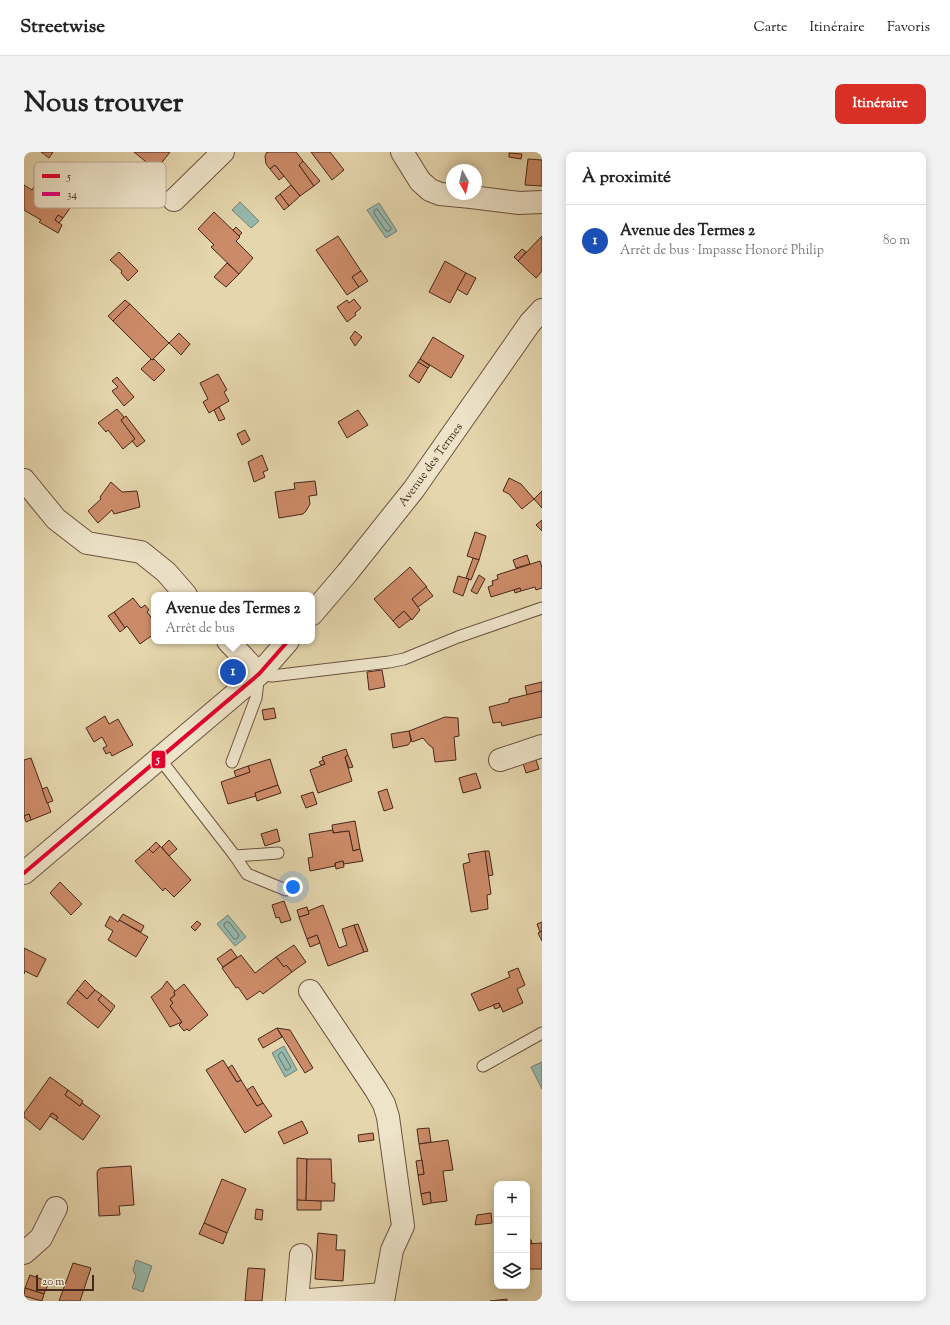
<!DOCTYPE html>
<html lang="fr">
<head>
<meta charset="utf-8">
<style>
  :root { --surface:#fff; --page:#f2f2f2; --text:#222; --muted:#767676; --line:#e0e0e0; --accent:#d93025 }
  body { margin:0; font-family:"Sorts Mill Goudy",serif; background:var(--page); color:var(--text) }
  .controls { position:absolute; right:12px; bottom:12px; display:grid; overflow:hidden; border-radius:8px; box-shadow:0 2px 10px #0003 }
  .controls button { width:36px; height:36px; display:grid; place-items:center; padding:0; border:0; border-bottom:1px solid var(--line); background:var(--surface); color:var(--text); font:20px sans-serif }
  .compass { position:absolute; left:422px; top:12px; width:36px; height:36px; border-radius:50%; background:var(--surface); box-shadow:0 2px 10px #0003; rotate:172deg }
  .scale { position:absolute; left:12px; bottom:10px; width:58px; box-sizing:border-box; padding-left:4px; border:2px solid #46271c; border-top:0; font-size:11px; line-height:14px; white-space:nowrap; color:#46271c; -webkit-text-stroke:3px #eee4ca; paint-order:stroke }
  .you { position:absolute; left:269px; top:735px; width:14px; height:14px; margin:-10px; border:3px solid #fff; border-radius:50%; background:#1a73e8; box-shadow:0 0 0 6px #1a73e833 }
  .badge { display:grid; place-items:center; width:26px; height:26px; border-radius:50%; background:var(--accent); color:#fff; font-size:13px; font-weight:700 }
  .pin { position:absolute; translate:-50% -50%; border:2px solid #fff; box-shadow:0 1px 4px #0006 }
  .popup { position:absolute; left:127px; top:440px; width:164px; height:52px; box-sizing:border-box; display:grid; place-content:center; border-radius:8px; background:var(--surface); filter:drop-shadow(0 1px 3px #0005); font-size:13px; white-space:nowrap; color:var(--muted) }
  .popup b { font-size:15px; color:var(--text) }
  .popup::after { content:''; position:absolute; left:50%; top:100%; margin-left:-8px; border:8px solid transparent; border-top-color:var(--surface) }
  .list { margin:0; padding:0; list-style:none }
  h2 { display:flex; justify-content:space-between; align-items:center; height:52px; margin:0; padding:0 16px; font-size:17px }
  h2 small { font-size:13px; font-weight:400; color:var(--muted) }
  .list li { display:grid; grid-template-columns:26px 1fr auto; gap:12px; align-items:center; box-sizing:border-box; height:72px; padding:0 16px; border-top:1px solid var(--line) }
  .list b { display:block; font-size:15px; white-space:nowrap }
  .list p { margin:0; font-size:13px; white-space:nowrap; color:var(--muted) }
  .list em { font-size:13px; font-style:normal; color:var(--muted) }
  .icon { flex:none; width:22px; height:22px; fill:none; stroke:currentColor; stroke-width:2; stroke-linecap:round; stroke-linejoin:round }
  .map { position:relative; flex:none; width:518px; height:1149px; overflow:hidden; border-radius:8px }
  header { display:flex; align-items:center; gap:24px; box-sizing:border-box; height:56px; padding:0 20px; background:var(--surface); border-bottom:1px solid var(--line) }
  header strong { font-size:19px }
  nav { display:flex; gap:22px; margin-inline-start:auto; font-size:14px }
  .intro { display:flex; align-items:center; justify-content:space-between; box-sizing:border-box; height:96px; padding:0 24px }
  h1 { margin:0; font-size:28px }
  .button { padding:10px 18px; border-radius:8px; background:var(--accent); color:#fff; font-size:14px; font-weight:700 }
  main { display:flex; gap:24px; padding:0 24px }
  aside { flex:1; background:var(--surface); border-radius:8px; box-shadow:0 2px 10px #0003 }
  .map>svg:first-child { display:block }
  .water { fill:#96b9ae; stroke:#767f74 }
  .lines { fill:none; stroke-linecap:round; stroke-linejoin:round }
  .shore { stroke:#6e7065; stroke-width:1 }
  .building { fill:#cc8b68; stroke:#46271c }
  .lane-casing { stroke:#6e5340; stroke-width:13 }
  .street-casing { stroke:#6e5340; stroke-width:24 }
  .lane { stroke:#eee4ca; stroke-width:11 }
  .street { stroke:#eee4ca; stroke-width:22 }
  .bus-1-casing { stroke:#eee4ca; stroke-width:7 }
  .bus-1 { stroke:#e4002b; stroke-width:4 }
  .labels { text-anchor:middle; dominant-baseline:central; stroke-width:3; stroke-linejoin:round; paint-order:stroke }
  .street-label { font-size:12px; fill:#46271c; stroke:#eee4ca }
  .key { fill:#eee4ca; stroke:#bcab96; stroke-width:1 }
  .key-label { font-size:11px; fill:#46271c }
  .line-badge { stroke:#eee4ca; stroke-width:1.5 }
  .badge-label { font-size:11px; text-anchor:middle; font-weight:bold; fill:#fff }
</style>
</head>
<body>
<header>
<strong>Streetwise</strong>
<nav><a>Carte</a><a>Itinéraire</a><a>Favoris</a></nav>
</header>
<div class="intro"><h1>Nous trouver</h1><a class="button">Itinéraire</a></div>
<main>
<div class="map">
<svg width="518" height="1149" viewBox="0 0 518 1149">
  <rect width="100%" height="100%" fill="#e5d6ad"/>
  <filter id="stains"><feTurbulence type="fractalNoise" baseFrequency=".005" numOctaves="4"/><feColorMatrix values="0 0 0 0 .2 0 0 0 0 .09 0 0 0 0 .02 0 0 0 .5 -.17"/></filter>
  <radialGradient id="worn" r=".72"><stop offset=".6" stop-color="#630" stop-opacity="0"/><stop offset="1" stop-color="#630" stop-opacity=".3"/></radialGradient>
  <g class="water">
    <polygon points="216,50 235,69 227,76 208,58"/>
    <polygon points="355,51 373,79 362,86 343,58"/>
    <polygon points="204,763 222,785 211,794 193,772"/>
    <polygon points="260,894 273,918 261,925 248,901"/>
    <polygon points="518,910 518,937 507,915"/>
    <polygon points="112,1108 128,1114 119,1140 108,1136 112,1124 109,1118"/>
  </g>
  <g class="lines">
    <g class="shore">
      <polygon points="353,57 367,76 366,79 362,79 350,61 350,59"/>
      <polygon points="203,770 205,770 215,783 213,787 210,787 200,774 200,772"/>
      <polygon points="258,900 267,915 264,918 262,918 254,904 255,902"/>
    </g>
  </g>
  <g class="building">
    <polygon points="17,0 29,0 25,6"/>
    <polygon points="110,0 146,0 132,18"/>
    <polygon points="243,0 272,0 279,9 275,13 290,34 276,44 251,13 246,17 242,12 241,4"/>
    <polygon points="287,0 306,0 320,18 308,28"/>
    <polygon points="485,1 498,2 497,7 485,5"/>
    <polygon points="504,7 518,8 518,34 501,33"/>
    <polygon points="279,9 296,29 290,34 275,13"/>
    <polygon points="251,13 260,24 255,28 246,17"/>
    <polygon points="17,24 53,46 39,66 34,63 31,68 38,73 34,81 15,70 17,68 0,58 0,33 8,38"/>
    <polygon points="267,33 276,44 265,54 256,42"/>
    <polygon points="256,42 265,54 260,58 251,46"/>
    <polygon points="190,60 216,85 212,89 229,106 215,122 187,95 190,93 174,77"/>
    <polygon points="34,63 39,66 35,71 31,68"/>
    <polygon points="212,75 218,81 215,84 209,78"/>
    <polygon points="314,84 337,119 328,125 335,135 323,143 292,98"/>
    <polygon points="518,84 518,119 512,126 494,109"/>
    <polygon points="498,97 502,100 494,109 490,105"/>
    <polygon points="95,100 114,119 104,129 97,121 98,119 86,108"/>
    <polygon points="421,109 442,121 426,151 405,140"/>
    <polygon points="203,111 215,122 202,135 190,125"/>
    <polygon points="337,119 344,129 335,135 328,125"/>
    <polygon points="442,121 452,126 443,143 433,137"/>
    <polygon points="330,147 337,156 331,161 332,163 323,170 313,155 323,148 325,151"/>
    <polygon points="101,148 106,152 89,169 84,164"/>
    <polygon points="106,152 145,191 128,208 89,169"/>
    <polygon points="331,179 338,185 331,194 326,186"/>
    <polygon points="155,181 166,192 157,203 145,191"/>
    <polygon points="409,185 440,204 427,226 396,207"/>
    <polygon points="127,207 128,208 130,207 141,218 130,229 117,217"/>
    <polygon points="396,207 406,214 404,216 394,210"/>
    <polygon points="394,210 404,216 395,231 385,224"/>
    <polygon points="194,222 203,238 200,240 205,249 185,261 179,250 184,247 176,231"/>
    <polygon points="93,225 110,245 100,254 88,239 94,235 88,229"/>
    <polygon points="195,255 201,267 195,269 190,258"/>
    <polygon points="93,257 100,265 97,268 111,287 99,297 84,278 82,280 74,271"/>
    <polygon points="334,258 344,273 323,286 314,270"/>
    <polygon points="102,264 121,289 113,295 108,289 111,287 97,268"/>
    <polygon points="221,278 226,288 218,293 213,282"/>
    <polygon points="238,303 244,318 239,320 241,325 230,330 224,310"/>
    <polygon points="485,326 497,332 510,347 498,357 485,342 479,339"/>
    <polygon points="291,329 293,343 285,344 286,352 282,359 279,362 255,366 251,340 271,337 270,331"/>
    <polygon points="87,330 98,340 113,339 116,355 90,362 88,358 74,371 64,359 77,347 76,345"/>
    <polygon points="518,339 518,356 510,347"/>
    <polygon points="518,368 518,379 512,373"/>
    <polygon points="451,380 462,384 455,408 443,404"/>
    <polygon points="503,403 506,412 492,416 489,408"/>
    <polygon points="449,406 455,408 447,428 442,426"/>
    <polygon points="516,409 518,416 518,436 512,438 511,435 497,439 496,436 467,445 464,435 469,433 468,429 474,427 473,423"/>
    <polygon points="386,415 403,435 388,447 396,458 388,468 380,459 369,469 350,447"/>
    <polygon points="455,423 461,427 453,442 447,439"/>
    <polygon points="434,424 445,427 439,444 429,440"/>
    <polygon points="402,435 409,444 394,455 388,447"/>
    <polygon points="496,436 497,439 491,441 490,438"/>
    <polygon points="109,446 117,456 121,453 125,458 123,460 130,469 130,482 116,492 103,474 101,476 90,460"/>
    <polygon points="380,459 387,467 375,476 369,469"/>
    <polygon points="90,460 101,476 96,480 84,464"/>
    <polygon points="358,518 361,535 345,538 343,520"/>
    <polygon points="518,530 518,539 503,543 501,534"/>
    <polygon points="518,539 518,565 478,574 477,570 469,571 465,555 485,550 485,547"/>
    <polygon points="250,556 252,566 240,568 238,558"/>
    <polygon points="81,564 85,572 94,567 109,593 88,604 86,600 82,602 79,596 83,594 78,585 70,590 62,576"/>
    <polygon points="421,565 434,566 435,584 430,585 432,608 411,610 409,596 405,593 399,586 388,590 385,579"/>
    <polygon points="385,579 387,589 384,593 369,596 367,582"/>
    <polygon points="322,597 324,603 321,605 328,629 294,641 286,618 301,612 298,605"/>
    <polygon points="324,603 329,615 325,616 321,605"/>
    <polygon points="511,605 515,617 502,621 498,608"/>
    <polygon points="7,606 27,660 7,668 5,662 0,664 0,608"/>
    <polygon points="246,607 254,633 231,641 232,644 204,652 197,630 226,620 224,614"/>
    <polygon points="299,608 301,612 297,613 295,610"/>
    <polygon points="224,614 226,620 212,625 210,619"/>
    <polygon points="452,621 457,636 439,641 435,626"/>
    <polygon points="254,633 257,641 233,649 231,641"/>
    <polygon points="23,635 29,649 23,651 18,637"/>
    <polygon points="363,637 369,656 360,659 354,640"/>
    <polygon points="289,640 293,652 282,656 277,644"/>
    <polygon points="5,662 7,668 2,670 0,664"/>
    <polygon points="331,669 336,697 329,699 325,679 309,681 308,673"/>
    <polygon points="253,677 256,689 241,694 237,682"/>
    <polygon points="309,678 309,681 325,679 329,699 336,697 339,709 320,712 319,709 311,711 311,714 286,719 284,706 289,705 285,682"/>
    <polygon points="145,688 153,697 145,704 138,695"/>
    <polygon points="132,690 136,694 129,701 125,697"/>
    <polygon points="136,694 167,728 150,745 141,736 139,739 111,709 125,697 129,701"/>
    <polygon points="461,699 465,699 469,723 464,724"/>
    <polygon points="461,699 467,742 463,743 464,757 447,760 439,712 446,710 444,702"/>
    <polygon points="319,709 320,715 312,717 311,711"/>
    <polygon points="36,730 58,752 47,763 26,741"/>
    <polygon points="260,749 267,768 257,771 255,765 252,766 248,753"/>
    <polygon points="299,753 315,796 323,793 318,777 330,773 340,800 304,814 293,783 283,787 275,765 285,762 284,759"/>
    <polygon points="283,755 285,762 275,765 273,758"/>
    <polygon points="99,762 120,774 117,780 95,768"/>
    <polygon points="86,764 94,770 95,768 124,785 112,805 84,788 89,779 81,774"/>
    <polygon points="173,769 177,772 171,779 167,775"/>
    <polygon points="518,770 518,779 516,780 513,772"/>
    <polygon points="334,772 344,799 340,800 330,773"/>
    <polygon points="518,779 518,789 514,781"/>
    <polygon points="293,783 296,791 286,795 283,787"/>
    <polygon points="270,793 282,810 268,820 262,813 260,815 252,805"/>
    <polygon points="0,796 22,807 13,825 1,819 0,822"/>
    <polygon points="207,797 213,805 199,815 193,807"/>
    <polygon points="217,803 231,821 252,805 260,815 262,813 268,820 239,842 236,839 223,848 214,835 212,836 198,816"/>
    <polygon points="494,816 501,833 493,837 499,851 479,860 475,851 455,859 447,842 486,825 484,820"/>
    <polygon points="61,828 71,838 63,847 53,838"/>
    <polygon points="143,829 151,839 150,840 151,843 146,847 149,851 146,854 158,870 146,875 127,845 138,836"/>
    <polygon points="160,832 184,863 165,879 163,877 160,879 155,873 158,870 146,854 149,851 146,847 151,843 150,840"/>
    <polygon points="53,838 63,847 71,838 78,843 74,848 87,860 74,876 43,851"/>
    <polygon points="78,843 91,854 87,860 74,848"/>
    <polygon points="475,851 476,855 471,857 469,853"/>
    <polygon points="253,876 258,885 239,896 234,887"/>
    <polygon points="253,876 266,878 289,916 281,921"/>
    <polygon points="199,908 213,930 217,928 233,954 239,951 248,964 221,981 182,918"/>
    <polygon points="208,913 217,928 213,930 204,916"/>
    <polygon points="26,925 44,938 41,943 56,954 58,951 76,964 59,988 32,968 34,965 28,961 16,978 0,965 0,961"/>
    <polygon points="229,934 239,951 233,954 223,938"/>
    <polygon points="44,938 59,949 56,954 41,943"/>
    <polygon points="28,961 34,965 32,968 26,964"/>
    <polygon points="278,969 284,981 260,992 254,980"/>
    <polygon points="405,976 407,990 395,992 393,977"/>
    <polygon points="349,981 350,988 335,990 334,983"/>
    <polygon points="424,988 429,1018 419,1019 423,1049 407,1051 406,1040 397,1042 394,1023 400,1022 395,992"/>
    <polygon points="273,1006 283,1007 282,1049 273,1048"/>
    <polygon points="283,1007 307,1007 308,1031 311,1031 310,1049 282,1049"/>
    <polygon points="398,1008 400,1022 394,1023 392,1009"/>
    <polygon points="107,1014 110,1053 95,1054 96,1063 75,1064 73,1021 74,1018 77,1016"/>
    <polygon points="198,1027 222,1037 203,1081 180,1071"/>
    <polygon points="406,1040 407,1051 399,1053 397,1042"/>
    <polygon points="273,1048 297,1049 297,1058 273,1058"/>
    <polygon points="232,1057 239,1058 238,1068 231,1067"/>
    <polygon points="467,1061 468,1071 451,1073 453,1063"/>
    <polygon points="180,1071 203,1081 199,1092 175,1082"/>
    <polygon points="294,1081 313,1083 312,1098 321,1098 319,1129 291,1127"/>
    <polygon points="503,1088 507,1088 508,1092 503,1092"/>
    <polygon points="518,1091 518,1117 503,1117 503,1092"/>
    <polygon points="49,1111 67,1116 56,1149 35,1149"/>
    <polygon points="224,1116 241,1117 238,1149 221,1149"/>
    <polygon points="6,1123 25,1130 20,1142 1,1136"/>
    <polygon points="1,1136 20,1142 18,1149 0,1144"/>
    <polygon points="483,1147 483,1149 466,1149"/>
  </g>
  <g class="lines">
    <defs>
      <g id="lane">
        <polyline points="136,607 211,704 254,701"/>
        <polyline points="208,610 232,546 235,522 248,524 365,510 380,507 434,485 518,456"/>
        <polyline points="211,704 223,722 262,738"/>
        <polyline points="459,914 518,881"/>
      </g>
      <g id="street">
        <polyline points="378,0 396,29 406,38 416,42 447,45 495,51 518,50"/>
        <polyline points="150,48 199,0"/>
        <polyline points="0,328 32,367 63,391 117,400 142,420 162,443"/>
        <polyline points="288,462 323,421 390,337 506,171 518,158"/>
        <polyline points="204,489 235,522"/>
        <polyline points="476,608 518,594"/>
        <polyline points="0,721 235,522 264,489"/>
        <polyline points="286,839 352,938 360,952 364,965 379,1074 368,1098 359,1149"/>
        <polyline points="0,1101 17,1086 32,1056"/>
        <polyline points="273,1149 360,1142"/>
        <polyline points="273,1149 277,1103"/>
      </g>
    </defs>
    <use href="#lane" class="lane-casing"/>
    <use href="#street" class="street-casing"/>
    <use href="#lane" class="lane"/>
    <use href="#street" class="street"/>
    <defs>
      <polyline id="bus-1" points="0,721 235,522 264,489"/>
    </defs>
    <use href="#bus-1" class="bus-1-casing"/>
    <use href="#bus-1" class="bus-1"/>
  </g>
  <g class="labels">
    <g class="street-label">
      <text transform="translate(407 313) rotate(-54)">Avenue des Termes</text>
    </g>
  </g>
  <rect x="10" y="10" width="132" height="46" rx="6" class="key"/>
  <rect x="18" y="22" width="18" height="4" fill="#e4002b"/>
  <rect x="18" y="40" width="18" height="4" fill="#e5007d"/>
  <g class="key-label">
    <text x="43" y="28">5</text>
    <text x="43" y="46">34</text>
  </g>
  <rect class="line-badge" x="127" y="598" width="15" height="19" rx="4" fill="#e4002b"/>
  <g class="badge-label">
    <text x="134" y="611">5</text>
  </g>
  <rect width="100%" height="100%" filter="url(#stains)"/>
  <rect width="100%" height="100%" fill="url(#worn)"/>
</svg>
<div class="controls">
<button>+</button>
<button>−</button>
<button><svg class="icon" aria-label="layers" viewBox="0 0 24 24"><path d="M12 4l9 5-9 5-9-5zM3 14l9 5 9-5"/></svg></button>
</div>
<svg class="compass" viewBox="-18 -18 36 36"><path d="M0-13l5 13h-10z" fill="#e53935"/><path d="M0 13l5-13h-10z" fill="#767676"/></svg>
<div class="scale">20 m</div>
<div class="you"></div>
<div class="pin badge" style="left:209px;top:520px;background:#1a4fb4">1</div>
<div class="popup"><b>Avenue des Termes 2</b>Arrêt de bus</div>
</div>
<aside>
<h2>À proximité<small></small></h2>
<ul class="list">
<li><span class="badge" style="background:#1a4fb4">1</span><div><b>Avenue des Termes 2</b><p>Arrêt de bus · Impasse Honoré Philip</p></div><em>80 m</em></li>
</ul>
</aside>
</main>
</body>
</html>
